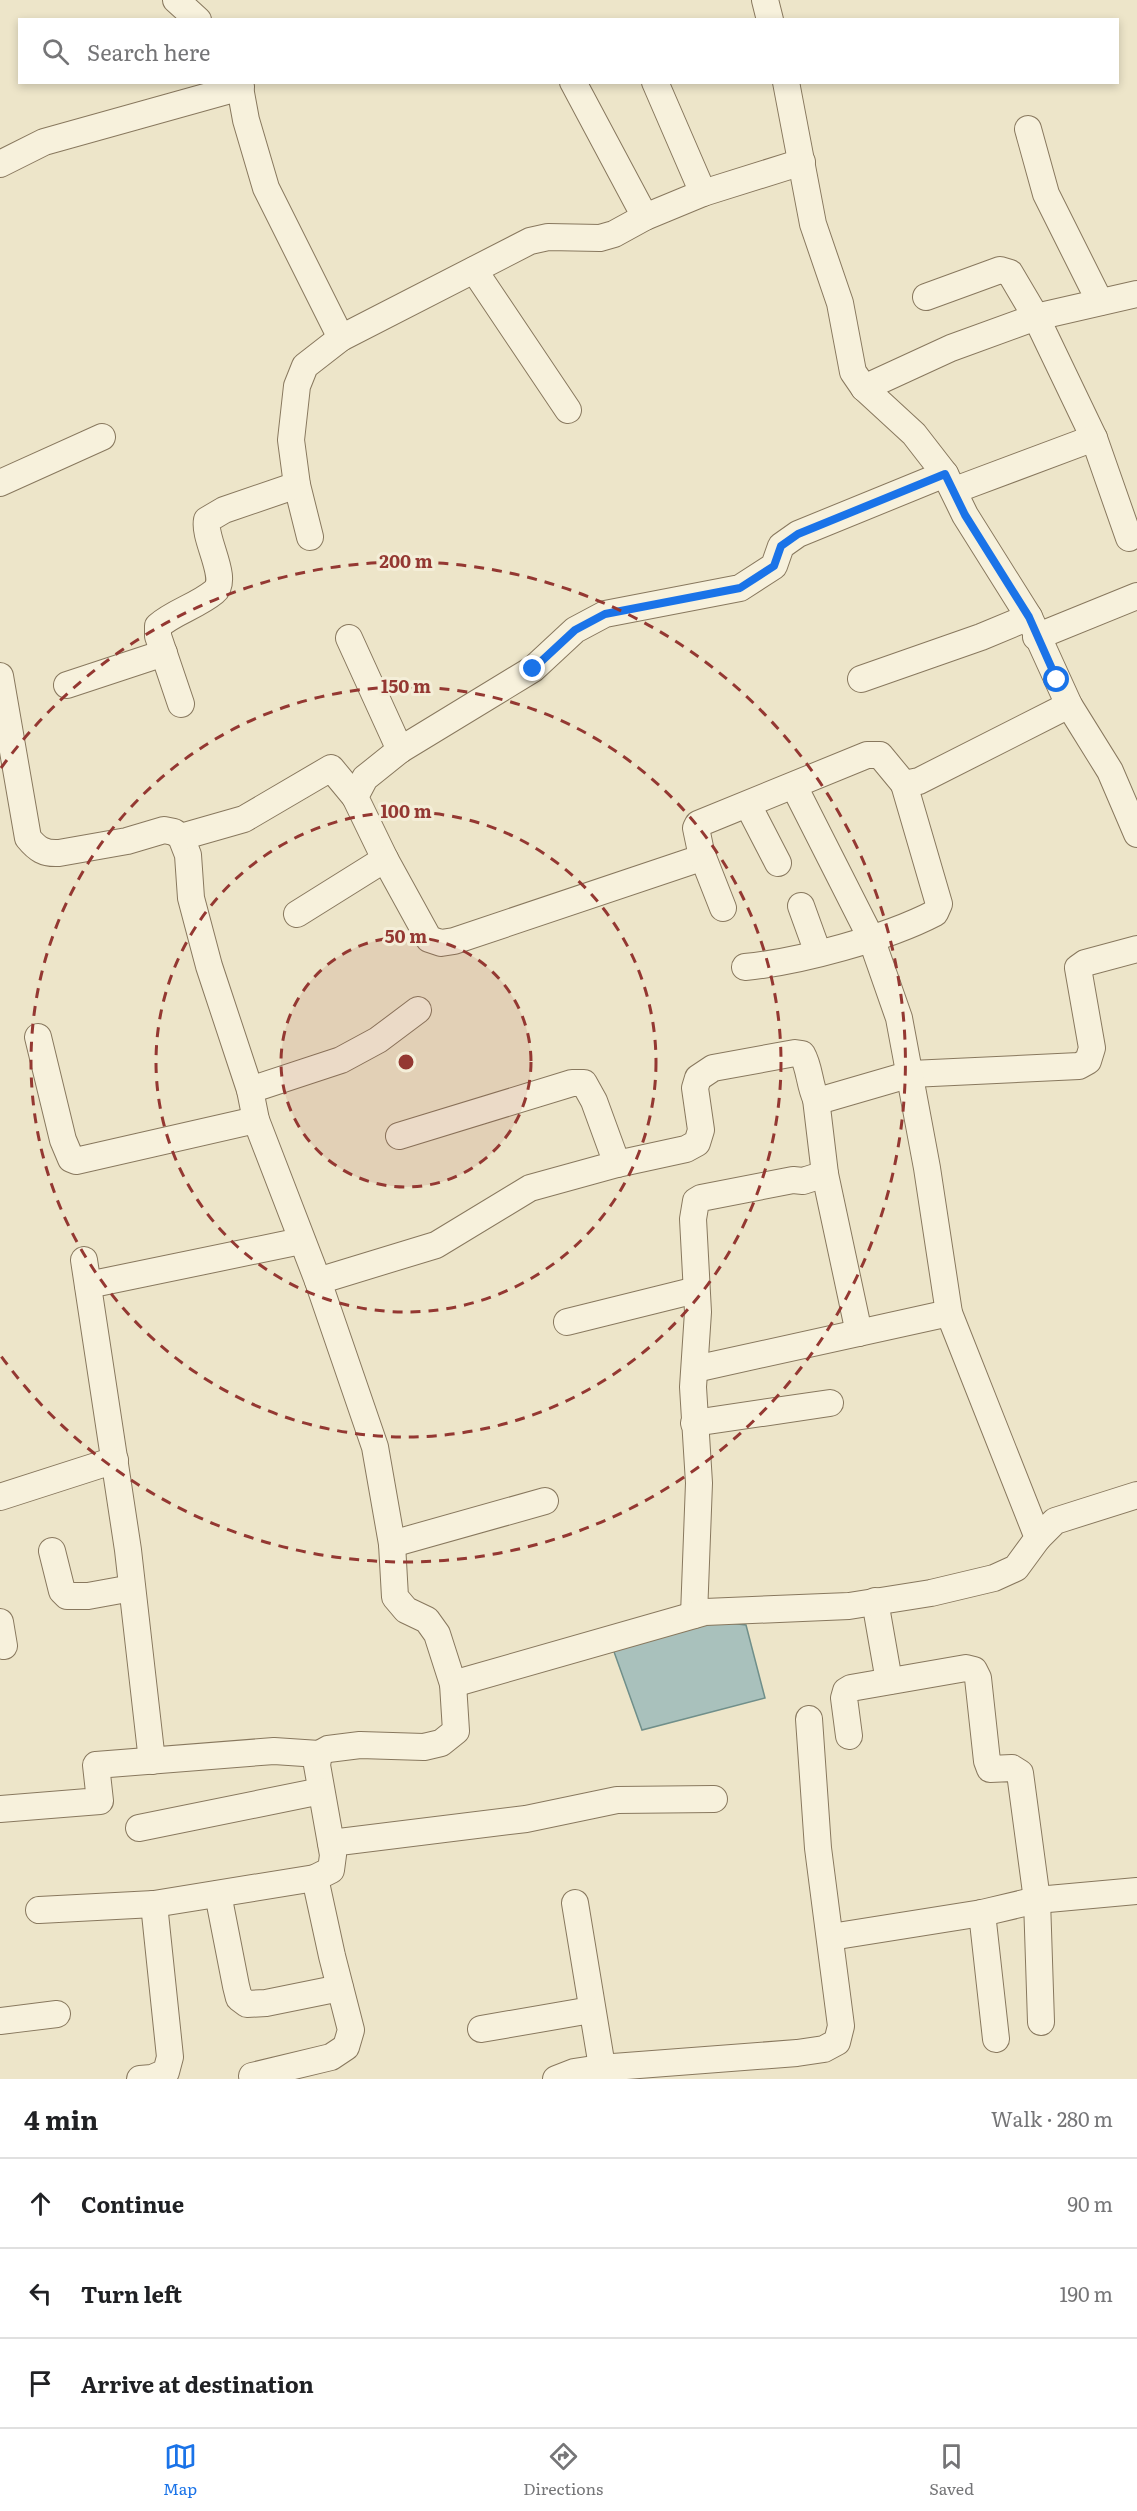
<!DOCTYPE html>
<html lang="en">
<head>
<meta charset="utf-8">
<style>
  :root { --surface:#fff; --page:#f6f6f6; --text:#202124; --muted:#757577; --line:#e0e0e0; --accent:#1a73e8 }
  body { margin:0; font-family:Literata,serif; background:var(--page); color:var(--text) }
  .stop { position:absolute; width:18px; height:18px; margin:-14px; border:4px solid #1a73e8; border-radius:50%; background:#fff }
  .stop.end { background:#1a73e8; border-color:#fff; box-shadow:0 2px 6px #0008 }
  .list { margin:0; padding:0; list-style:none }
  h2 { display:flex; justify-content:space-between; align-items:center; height:78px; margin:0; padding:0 24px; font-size:26px }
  h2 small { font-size:20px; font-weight:400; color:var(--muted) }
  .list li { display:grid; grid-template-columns:39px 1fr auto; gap:18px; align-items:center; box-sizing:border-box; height:90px; padding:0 24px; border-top:2px solid var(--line) }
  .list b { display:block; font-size:22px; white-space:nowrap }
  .list em { font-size:20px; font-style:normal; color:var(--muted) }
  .icon { flex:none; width:33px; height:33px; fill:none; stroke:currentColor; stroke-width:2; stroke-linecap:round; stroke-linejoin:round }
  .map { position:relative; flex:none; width:1137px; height:2079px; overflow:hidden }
  .search { position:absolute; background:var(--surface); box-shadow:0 3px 9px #0003; left:18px; right:18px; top:18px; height:66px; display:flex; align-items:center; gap:15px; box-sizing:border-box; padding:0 21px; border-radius:0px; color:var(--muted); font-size:22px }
  .sheet { height:348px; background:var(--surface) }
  nav { display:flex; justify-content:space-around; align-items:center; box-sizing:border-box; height:84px; border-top:2px solid var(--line); background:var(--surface); font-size:16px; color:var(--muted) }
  nav a { display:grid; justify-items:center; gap:3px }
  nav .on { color:var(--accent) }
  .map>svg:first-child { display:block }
  .water { fill:#a9c1bc; stroke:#708f8a; stroke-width:1.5 }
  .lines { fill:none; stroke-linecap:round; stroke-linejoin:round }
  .minor-casing { stroke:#88785e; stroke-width:28 }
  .minor { stroke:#f7f1dc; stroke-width:26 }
  .route { stroke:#1a73e8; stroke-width:8 }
  .ring { fill:none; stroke:#943832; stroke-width:3; stroke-dasharray:10 8 }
  .centre { fill:#943832; stroke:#f4eed8; stroke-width:3 }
  .ring-label { font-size:18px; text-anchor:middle; font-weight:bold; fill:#943832; stroke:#f4eed8; stroke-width:6; stroke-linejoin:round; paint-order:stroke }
</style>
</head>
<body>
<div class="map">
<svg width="1137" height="2079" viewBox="0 0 1137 2079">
  <rect width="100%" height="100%" fill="#ede5c9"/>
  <polygon class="water" points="689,1618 746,1625 765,1698 642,1730 613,1649"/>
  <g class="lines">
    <defs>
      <g id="minor">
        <polyline points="176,0 198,20"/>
        <polyline points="765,0 770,20"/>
        <polyline points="239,82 246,120 266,188 341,338"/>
        <polyline points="573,82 645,217"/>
        <polyline points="655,82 703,193"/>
        <polyline points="786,82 813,224 840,303 853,372 864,388 914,434 945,474 965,515 1029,617 1069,705 1110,771 1137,834"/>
        <polyline points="1028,129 1046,194 1100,302"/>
        <polyline points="0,164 44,142 241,87"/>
        <polyline points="474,270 568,410"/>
        <polyline points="926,297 1000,270 1010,273 1036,317 1094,438 1129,538"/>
        <polyline points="864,388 951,348 1036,317 1137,294"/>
        <polyline points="945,474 798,534 781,546 774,566 740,588 605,614 575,630 533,669 400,750 365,778 355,797 385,859 429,939 441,943 454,941 695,860 701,852 696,828 698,824 867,755 880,755 904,784 919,781 1069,705"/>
        <polyline points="0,483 102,437"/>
        <polyline points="955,490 1094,438"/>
        <polyline points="310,537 297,485 291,440 297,386 305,366 341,338 530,241 548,237 600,238 614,234 645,217 703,193 802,162"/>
        <polyline points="1036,637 1137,596"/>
        <polyline points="349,638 400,750"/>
        <path d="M0,676L28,838C37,849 44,854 59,853L127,841L164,830L174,832L181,837L188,855L191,898L209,966L250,1090L256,1120L318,1281L375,1447L392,1544L395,1597L406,1610L427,1620L437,1634L453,1684L456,1731L441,1743L424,1747L360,1745L328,1749L319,1754L317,1765L333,1855L331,1870L315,1878L154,1904L39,1910"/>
        <polyline points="861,679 981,637 1029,617"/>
        <polyline points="67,685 164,653"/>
        <path d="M181,704L158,636V626C174,612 197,606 214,592C230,579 203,539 207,520L224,510L297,485"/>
        <polyline points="748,805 778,863"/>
        <polyline points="181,837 244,819 331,768 355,797"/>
        <polyline points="701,852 723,908"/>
        <polyline points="801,906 818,953"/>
        <polyline points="297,914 385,859"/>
        <path d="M745,967C799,962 887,938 935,913L939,904L904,784"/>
        <polyline points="38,1037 63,1140 71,1159 76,1161 256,1120"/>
        <polyline points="250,1090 341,1060 378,1040 418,1010"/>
        <polyline points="816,1099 825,1174 859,1333"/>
        <polyline points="399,1136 572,1083 584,1083 594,1101 617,1164"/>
        <polyline points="84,1260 128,1550 152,1761"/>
        <path d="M318,1281L436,1245L530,1188L617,1164L686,1149L697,1143L701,1130L695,1088L698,1078L713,1068L795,1053L802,1054C810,1068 809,1084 816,1099H825L911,1074L1079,1066L1088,1061L1092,1048L1078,968L1085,963L1137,949"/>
        <polyline points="88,1285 301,1241"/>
        <polyline points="567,1322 696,1290"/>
        <polyline points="695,1369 949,1313"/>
        <polyline points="694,1423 830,1403"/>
        <polyline points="0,1497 115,1460"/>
        <polyline points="1038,1538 1055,1521 1137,1495"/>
        <polyline points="392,1544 545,1501"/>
        <polyline points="52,1551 62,1591 67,1596 88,1596 132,1588"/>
        <polyline points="875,1601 889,1681"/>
        <polyline points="694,1615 699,1483 693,1387 698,1312 693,1219 696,1201 701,1198 793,1180 803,1181 825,1174"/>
        <polyline points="0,1622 4,1646"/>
        <polyline points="453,1684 705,1612 849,1606 931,1593 994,1578 1016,1568 1038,1538 949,1313 927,1168 899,1018 871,938 794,786"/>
        <polyline points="849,1736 844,1698 846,1691 851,1688 966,1668 974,1670 978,1678 987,1761 990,1769 1012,1768 1020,1773 1037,1900 1041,2022"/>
        <polyline points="0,1809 100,1801 96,1765 274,1751 319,1754"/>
        <polyline points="139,1828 321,1791"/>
        <polyline points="331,1843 526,1819 617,1800 714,1799"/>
        <polyline points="218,1894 236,1986 239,1998 247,2004 266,2003 340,1988"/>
        <polyline points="575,1903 604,2079"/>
        <polyline points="982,1913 996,2039"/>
        <polyline points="831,1937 982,1913 1037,1900 1137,1891"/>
        <polyline points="0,2021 57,2014"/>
        <polyline points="481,2029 591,2010"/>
        <polyline points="252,2076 331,2057 346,2047 351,2030 332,1956 315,1878"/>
        <polyline points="140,2079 152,2078 166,2072 170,2057 154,1904"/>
        <polyline points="556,2079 574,2072 600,2068 797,2053 824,2049 837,2042 841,2026 818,1848 809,1719"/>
      </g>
    </defs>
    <use href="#minor" class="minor-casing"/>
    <use href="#minor" class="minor"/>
  </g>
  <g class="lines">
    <polyline class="route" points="533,669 575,630 605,614 740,588 774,566 781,546 798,534 945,474 965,515 1029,617 1057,680"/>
  </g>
  <circle cx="406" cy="1062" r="125" fill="#943832" fill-opacity=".12"/>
  <g class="ring">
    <circle cx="406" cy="1062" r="125"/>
    <circle cx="406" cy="1062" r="250"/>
    <circle cx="406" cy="1062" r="375"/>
    <path d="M1 768A500 500 0 1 1 1 1356"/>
  </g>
  <circle cx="406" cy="1062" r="9" class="centre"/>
  <g class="ring-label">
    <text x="406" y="568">200 m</text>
    <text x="406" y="693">150 m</text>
    <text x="406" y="818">100 m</text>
    <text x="406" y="943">50 m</text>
  </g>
</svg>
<div class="stop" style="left:1057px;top:680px"></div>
<div class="stop end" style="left:533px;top:669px"></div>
<div class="search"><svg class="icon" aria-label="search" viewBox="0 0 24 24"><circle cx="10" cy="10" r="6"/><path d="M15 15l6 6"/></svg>Search here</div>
</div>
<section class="sheet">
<h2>4 min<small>Walk · 280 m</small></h2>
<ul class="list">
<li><svg class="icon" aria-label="ahead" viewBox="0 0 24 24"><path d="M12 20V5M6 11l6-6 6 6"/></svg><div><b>Continue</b></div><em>90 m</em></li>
<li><svg class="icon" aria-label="left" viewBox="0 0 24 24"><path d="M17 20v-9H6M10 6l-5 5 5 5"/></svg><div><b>Turn left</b></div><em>190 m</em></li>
<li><svg class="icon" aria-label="arrive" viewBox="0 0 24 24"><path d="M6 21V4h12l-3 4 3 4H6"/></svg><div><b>Arrive at destination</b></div></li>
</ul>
</section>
<nav>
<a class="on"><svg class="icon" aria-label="map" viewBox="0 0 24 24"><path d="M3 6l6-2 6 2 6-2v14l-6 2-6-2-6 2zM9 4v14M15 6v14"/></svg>Map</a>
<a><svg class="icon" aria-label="directions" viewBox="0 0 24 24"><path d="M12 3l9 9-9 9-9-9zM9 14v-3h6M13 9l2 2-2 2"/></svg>Directions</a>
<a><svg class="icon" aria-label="saved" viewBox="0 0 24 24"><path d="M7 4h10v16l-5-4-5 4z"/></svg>Saved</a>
</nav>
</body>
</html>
